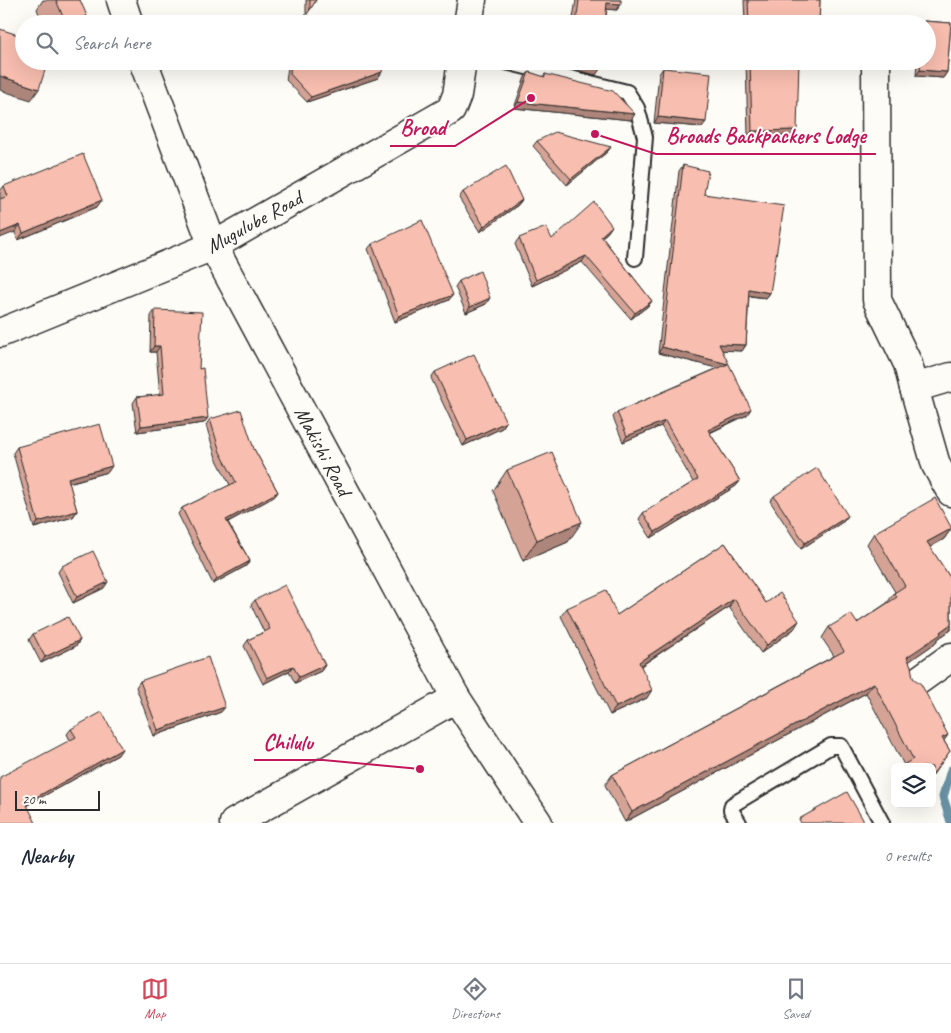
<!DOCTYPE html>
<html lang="en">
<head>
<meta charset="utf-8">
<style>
  :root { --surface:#fff; --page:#f2f2f3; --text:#1f2937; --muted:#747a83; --line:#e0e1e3; --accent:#d1495b }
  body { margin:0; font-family:Caveat,sans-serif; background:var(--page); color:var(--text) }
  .controls { position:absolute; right:15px; bottom:15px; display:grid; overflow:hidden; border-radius:8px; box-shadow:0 5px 20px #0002 }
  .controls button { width:45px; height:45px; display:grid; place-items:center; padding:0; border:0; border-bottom:1px solid var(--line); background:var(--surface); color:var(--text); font:25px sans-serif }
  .scale { position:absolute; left:15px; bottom:12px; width:85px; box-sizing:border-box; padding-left:5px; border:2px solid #2b2b2b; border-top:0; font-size:14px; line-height:18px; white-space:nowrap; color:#2b2b2b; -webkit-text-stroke:4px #fdfcf7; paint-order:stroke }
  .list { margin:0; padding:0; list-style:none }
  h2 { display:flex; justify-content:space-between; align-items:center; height:65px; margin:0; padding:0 20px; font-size:21px }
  h2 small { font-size:16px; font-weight:400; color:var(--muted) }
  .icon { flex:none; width:28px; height:28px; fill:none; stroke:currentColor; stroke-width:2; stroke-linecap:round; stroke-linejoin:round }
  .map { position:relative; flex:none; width:951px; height:823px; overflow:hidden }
  .search { position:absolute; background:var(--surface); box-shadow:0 5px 20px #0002; left:15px; right:15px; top:15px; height:55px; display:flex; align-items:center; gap:12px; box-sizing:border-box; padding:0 18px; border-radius:28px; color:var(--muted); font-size:19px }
  .sheet { height:140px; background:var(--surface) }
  nav { display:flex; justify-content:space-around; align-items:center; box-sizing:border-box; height:70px; border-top:1px solid var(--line); background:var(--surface); font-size:14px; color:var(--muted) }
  nav a { display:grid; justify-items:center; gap:2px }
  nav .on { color:var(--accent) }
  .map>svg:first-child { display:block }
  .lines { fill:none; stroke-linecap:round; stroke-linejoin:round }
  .stream { stroke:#6992a4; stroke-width:9 }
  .lane-casing { stroke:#2b2b2b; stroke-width:18 }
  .street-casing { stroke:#2b2b2b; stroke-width:31 }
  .secondary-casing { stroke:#2b2b2b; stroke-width:31 }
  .lane { stroke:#fdfcf7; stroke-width:14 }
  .street { stroke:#fdfcf7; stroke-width:28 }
  .secondary { stroke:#fdfcf7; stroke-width:28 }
  .wall { fill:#d5a396; stroke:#2b2b2b }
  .shaded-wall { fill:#ae857a; stroke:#2b2b2b }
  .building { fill:#f8beaf; stroke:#2b2b2b }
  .labels { text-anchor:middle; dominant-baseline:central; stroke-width:4; stroke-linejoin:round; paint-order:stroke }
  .street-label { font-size:21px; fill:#2b2b2b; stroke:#fdfcf7 }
  .leader { fill:none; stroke:#c2185b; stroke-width:2 }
  .callout-dot { fill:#c2185b; stroke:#fdfcf7; stroke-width:2 }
  .callout-label { font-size:22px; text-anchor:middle; font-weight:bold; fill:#c2185b; stroke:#fdfcf7; stroke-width:4; stroke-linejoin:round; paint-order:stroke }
</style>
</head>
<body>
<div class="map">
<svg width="951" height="823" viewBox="0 0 951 823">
  <rect width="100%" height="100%" fill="#fdfcf7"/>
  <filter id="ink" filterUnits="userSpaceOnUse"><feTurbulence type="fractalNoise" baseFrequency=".02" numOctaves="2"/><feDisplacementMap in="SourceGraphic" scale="10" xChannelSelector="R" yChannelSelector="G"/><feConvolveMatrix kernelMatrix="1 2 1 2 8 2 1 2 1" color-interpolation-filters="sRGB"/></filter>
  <g filter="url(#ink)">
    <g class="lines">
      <polyline class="stream" points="951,770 943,797 951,822"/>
      <defs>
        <g id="lane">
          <polyline points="502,61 627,92 637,108 645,137 635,258"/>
          <polyline points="739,823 731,810 732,805 831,746 841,746 882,823"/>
        </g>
        <g id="street">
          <polyline points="468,24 472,0"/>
          <polyline points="876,61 877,300 908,364 914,388 951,377"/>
          <polyline points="0,333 213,246 451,110 457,95 462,61"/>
          <polyline points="914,388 936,465 951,492"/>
          <polyline points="919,680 951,657"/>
        </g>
        <g id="secondary">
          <polyline points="121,0 129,24"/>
          <polyline points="143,61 213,246 456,698 538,823"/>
          <polyline points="234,823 456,698"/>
        </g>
      </defs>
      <use href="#lane" class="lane-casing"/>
      <use href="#street" class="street-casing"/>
      <use href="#secondary" class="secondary-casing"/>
      <use href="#lane" class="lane"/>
      <use href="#street" class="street"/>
      <use href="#secondary" class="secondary"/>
    </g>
    <g class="wall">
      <polygon points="43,0 80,0 82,24 43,24 37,9"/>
      <polygon points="306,0 316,0 306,16"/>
      <polygon points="576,0 621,0 617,10 607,9 605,24 572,24"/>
      <polygon points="744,0 820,0 819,24 745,24"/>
      <polygon points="924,21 951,23 947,72 943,78 916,76 917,61 927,61 927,24 922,24"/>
      <polygon points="289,61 384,61 378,78 307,102 286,80"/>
      <polygon points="746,61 799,61 793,136 748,136"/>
      <polygon points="663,68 702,127 654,123 659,74"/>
      <polygon points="529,72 543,77 545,74 631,120 514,108 525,77"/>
      <polygon points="537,141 611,147 607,152 567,185 533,146"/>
      <polygon points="683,165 704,194 770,293 766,298 749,296 746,345 742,351 722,350 747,415 710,433 740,481 736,486 651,538 639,519 643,513 693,482 661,426 623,442 613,417 617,412 718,368 658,353 679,171"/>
      <polygon points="4,186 97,207 18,240 0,197 0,191"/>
      <polygon points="463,192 518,205 480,232 459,198"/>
      <polygon points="608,232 602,237 652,301 648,306 631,319 582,262 532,286 515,244 519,238 552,239"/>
      <polygon points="372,244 449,300 395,322 368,249"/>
      <polygon points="459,281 486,304 466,313 455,287"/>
      <polygon points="155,310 199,369 204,423 137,432 133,403 137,397 160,395 156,352 150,352 151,316"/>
      <polygon points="435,372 506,422 502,428 463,446 431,378"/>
      <polygon points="210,419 254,449 278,492 274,497 228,522 250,561 246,566 213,584 178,514 182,508 230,485 216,458 206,425"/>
      <polygon points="17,447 108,472 69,483 77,511 73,517 34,528 13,453"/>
      <polygon points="507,470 568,542 523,561 493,491"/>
      <polygon points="774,496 844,521 801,549 770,501"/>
      <polygon points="951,527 951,529 944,539 930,547 951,579 951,630 939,638 934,644 909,661 913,678 944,741 950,751 932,776 932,767 903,767 904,765 866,693 625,822 605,785 612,775 834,656 822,638 829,627 857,623 887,603 895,592 867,544 874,533"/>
      <polygon points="725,543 766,603 794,629 761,653 729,607 641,666 647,698 610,715 561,616 567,608 617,615"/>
      <polygon points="62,566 104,588 73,603 58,572"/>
      <polygon points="255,600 325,665 321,671 295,683 289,671 263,684 244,646 248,640 264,632 251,605"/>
      <polygon points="33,634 80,640 76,646 41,663 29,640"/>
      <polygon points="140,681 225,707 221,712 154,736 136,687"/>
      <polygon points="71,729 118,755 27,805 0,823 70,740 67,734"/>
    </g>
    <g class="shaded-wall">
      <polygon points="607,3 621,4 617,10 603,9"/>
      <polygon points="87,16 82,24 71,24"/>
      <polygon points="544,61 567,61 600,69 596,75 544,62"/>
      <polygon points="920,70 947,72 943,78 916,76"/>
      <polygon points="382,72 378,78 307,102 311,97"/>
      <polygon points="0,76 39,89 31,100 0,90"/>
      <polygon points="518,102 635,114 631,120 514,108"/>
      <polygon points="658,117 706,122 702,127 654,123"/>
      <polygon points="797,130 793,136 748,136 752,131"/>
      <polygon points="611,147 607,152 567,185 571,179"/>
      <polygon points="102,200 97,207 18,240 23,233"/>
      <polygon points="522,200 518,205 480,232 484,226"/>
      <polygon points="20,225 15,232 0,238 0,233"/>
      <polygon points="612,226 608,232 597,241 601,236"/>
      <polygon points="586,256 582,262 532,286 536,280"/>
      <polygon points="749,289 770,293 766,298 745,295"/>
      <polygon points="453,295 449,300 395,322 399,316"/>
      <polygon points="490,298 486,304 466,313 470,307"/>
      <polygon points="652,301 648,306 631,319 635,313"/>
      <polygon points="719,344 746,345 742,351 715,350"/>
      <polygon points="154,346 160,346 156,352 150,352"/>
      <polygon points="662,347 728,364 724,370 658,353"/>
      <polygon points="751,409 747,415 704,435 708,430"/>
      <polygon points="208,418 204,423 137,432 141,426"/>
      <polygon points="665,421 661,426 623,442 627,436"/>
      <polygon points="506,422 502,428 463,446 467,440"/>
      <polygon points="112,466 108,472 64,484 68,478"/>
      <polygon points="740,481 736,486 651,538 655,532"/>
      <polygon points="278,492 274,497 222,525 226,520"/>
      <polygon points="77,511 73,517 34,528 38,522"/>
      <polygon points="848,516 844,521 801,549 805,543"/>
      <polygon points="582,522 568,542 523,561 537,540"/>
      <polygon points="951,529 944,539 920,553 927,542"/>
      <polygon points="250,561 246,566 213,584 217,579"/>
      <polygon points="108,582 104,588 73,603 77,597"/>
      <polygon points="734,599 729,607 634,670 639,662"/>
      <polygon points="799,621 794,629 761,653 767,645"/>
      <polygon points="951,624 951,630 939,638 934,644 900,668 907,657 940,632"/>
      <polygon points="80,640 76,646 41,663 45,657"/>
      <polygon points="325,665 321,671 295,683 299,677"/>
      <polygon points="293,666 289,671 263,684 267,678"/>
      <polygon points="874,683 866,693 625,822 632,812"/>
      <polygon points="652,690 647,698 610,715 616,707"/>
      <polygon points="225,707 221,712 154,736 158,730"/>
      <polygon points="948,735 941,745 942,738"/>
      <polygon points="122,749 118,755 22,808 26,803"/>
    </g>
    <g class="building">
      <polygon points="56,0 80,0 87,16 71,24 66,24"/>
      <polygon points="310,0 316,0 310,10"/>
      <polygon points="579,0 621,0 621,4 607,3 605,24 576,24"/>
      <polygon points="748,0 820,0 819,24 749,24"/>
      <polygon points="924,21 951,23 947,72 920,70 921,61 927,61 927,24 924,24"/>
      <polygon points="0,29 24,37 24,61 48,61 39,89 0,76"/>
      <polygon points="291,61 384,61 382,72 311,97 290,74"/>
      <polygon points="567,61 601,61 600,69"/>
      <polygon points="750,61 799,61 797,130 752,131"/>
      <polygon points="663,68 711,73 706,122 658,117"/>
      <polygon points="529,72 545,77 545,74 613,91 635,114 518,102"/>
      <polygon points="555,132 611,147 571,179 537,141"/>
      <polygon points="83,154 102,200 23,233 20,225 0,233 0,199 8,196 4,186"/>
      <polygon points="683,165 708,171 704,194 784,206 770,293 749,289 746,345 719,344 751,409 708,430 740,481 655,532 643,513 698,479 665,421 627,436 617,412 728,364 662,347"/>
      <polygon points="506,166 522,200 484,226 463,192"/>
      <polygon points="594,202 612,226 601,236 652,301 635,313 586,256 536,280 519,238 546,227 552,239"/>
      <polygon points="422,220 453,295 399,316 372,244"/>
      <polygon points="480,271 490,298 470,307 459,281"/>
      <polygon points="155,310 202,312 199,369 203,368 208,418 141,426 137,397 164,394 160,346 154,346"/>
      <polygon points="474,354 506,422 467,440 435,372"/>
      <polygon points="241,410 254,449 278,492 226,520 250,561 217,579 182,508 236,482 220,452 210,419"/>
      <polygon points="100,424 112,466 68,478 77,511 38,522 17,447"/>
      <polygon points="552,452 582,522 537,540 507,470"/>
      <polygon points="817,468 848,516 805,543 774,496"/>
      <polygon points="935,498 951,527 951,529 927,542 951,579 951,624 940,632 941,634 907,657 911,666 913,678 921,684 948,735 942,738 950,751 932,775 932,767 908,767 905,764 913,759 874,683 632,812 612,775 844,651 829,627 851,614 857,623 897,597 894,593 905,586 874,533"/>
      <polygon points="725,543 766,603 780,593 799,621 767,645 734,599 639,662 652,690 616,707 567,608 606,590 617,615"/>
      <polygon points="93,551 108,582 77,597 62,566"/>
      <polygon points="285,585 325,665 299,677 293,666 267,678 248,640 270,629 255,600"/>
      <polygon points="68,617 80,640 45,657 33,634"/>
      <polygon points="208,657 225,707 158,730 140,681"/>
      <polygon points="102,712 122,749 26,803 36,823 0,823 0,777 76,737 71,729"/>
      <polygon points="847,792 865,823 801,823 799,819"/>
    </g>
  </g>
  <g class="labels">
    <g class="street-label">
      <text transform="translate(254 222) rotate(-29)">Mugulube Road</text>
      <text transform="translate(323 451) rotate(62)">Makishi Road</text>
    </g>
  </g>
  <path class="leader" d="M531 98L455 146H390M595 134L656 154H876M420 769L323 760H254"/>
  <g class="callout-dot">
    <circle cx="531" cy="98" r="5"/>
    <circle cx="595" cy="134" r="5"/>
    <circle cx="420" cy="769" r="5"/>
  </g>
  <g class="callout-label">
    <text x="423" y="135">Broad</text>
    <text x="766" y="143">Broads Backpackers Lodge</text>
    <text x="288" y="750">Chilulu</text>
  </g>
</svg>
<div class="controls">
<button><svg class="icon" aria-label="layers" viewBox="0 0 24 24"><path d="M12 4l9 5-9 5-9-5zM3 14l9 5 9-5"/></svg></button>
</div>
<div class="scale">20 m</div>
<div class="search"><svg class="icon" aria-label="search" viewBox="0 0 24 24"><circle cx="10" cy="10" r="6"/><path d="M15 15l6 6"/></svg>Search here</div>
</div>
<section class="sheet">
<h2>Nearby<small>0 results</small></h2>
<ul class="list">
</ul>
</section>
<nav>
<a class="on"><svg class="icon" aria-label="map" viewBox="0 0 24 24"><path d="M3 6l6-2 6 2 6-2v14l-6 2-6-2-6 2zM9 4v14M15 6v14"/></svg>Map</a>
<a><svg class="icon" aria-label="directions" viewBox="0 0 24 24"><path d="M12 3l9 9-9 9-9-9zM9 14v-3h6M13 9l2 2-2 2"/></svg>Directions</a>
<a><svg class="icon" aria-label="saved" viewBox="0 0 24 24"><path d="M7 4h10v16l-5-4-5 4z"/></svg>Saved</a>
</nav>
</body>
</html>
